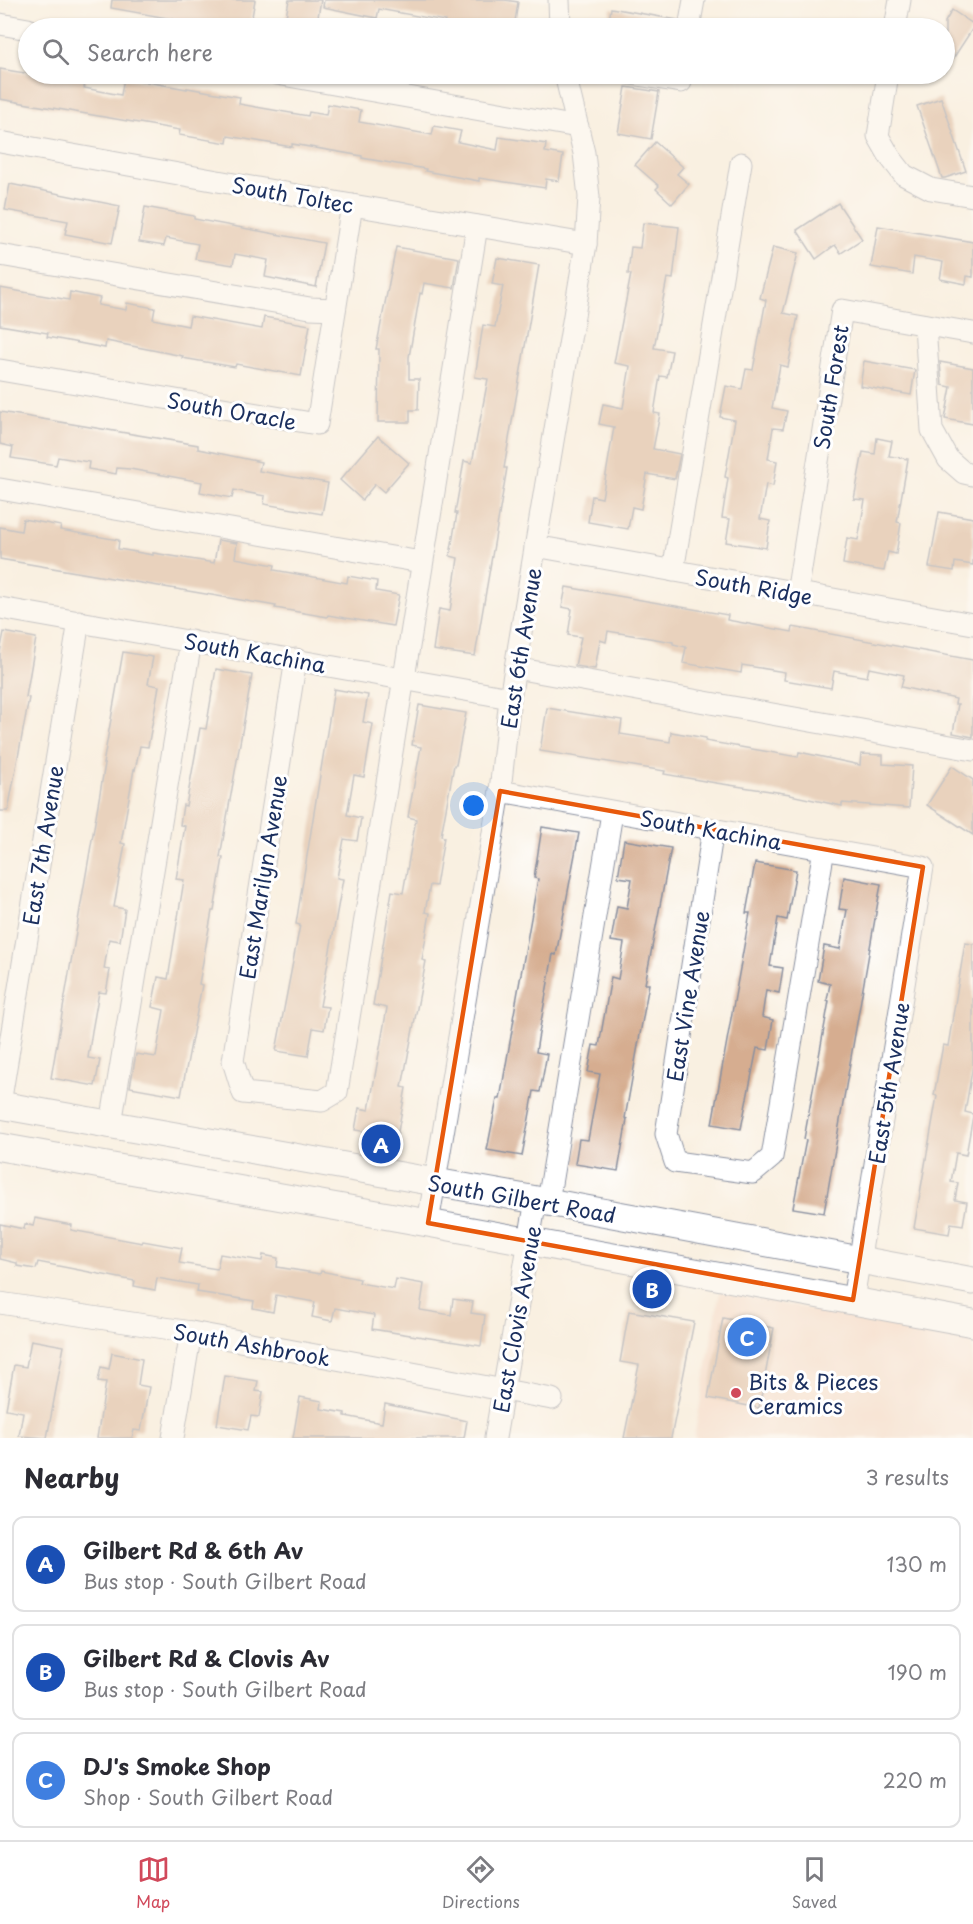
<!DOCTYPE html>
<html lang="en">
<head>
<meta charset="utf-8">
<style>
  :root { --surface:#fff; --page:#f7f7f7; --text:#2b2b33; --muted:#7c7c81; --line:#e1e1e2; --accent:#d1495b }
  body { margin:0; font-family:"Playpen Sans",sans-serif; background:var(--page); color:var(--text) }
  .you { position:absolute; left:474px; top:806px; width:21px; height:21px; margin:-15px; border:4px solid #fff; border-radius:50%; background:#1a73e8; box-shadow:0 0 0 9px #1a73e833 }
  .badge { display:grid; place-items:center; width:39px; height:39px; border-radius:50%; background:var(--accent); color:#fff; font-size:20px; font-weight:700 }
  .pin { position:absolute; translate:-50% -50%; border:3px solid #fff; box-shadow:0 2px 6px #0006 }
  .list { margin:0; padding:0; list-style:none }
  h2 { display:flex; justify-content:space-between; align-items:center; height:78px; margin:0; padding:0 24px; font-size:26px }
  h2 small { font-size:20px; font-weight:400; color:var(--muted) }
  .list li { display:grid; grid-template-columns:39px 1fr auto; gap:18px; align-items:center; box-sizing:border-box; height:96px; margin:0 12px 12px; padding:0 12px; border:2px solid var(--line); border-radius:12px }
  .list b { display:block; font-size:22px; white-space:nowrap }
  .list p { margin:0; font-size:20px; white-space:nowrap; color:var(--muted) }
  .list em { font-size:20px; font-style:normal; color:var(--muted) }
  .icon { flex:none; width:33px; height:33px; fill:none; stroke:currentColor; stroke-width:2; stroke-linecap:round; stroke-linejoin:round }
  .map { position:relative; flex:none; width:973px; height:1438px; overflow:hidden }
  .search { position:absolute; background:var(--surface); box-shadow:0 2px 4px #0004; left:18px; right:18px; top:18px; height:66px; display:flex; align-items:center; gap:15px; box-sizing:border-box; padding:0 21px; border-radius:33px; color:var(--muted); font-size:22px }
  .sheet { height:402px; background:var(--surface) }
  nav { display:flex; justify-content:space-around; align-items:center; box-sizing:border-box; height:84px; border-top:2px solid var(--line); background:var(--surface); font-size:16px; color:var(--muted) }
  nav a { display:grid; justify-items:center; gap:3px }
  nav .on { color:var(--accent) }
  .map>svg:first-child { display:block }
  .built { fill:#f4d3c0 }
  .building { fill:#d6ad90 }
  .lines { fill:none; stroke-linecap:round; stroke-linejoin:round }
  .minor-casing { stroke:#8a90a0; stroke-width:23 }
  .major-casing { stroke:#8a90a0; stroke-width:29 }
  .minor { stroke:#fff; stroke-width:21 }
  .major { stroke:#fff; stroke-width:27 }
  .marked { fill:none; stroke:#e8590c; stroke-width:4.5; stroke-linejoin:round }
  .poi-dot { fill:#d1495b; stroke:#fff; stroke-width:2 }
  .labels { text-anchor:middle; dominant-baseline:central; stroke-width:6; stroke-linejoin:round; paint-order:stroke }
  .street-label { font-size:21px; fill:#1b2f5e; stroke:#fff }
  .poi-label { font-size:21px; fill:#1b2f5e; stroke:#fff; text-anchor:start }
</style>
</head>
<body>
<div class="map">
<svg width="973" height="1438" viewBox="0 0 973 1438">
  <rect width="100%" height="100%" fill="#fff"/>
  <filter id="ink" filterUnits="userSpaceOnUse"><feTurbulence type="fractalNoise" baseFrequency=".0167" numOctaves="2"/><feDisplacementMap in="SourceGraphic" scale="12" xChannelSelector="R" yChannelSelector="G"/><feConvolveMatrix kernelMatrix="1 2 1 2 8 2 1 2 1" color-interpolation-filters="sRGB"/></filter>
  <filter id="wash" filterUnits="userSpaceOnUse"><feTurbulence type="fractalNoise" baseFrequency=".008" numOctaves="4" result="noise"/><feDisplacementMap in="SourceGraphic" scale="24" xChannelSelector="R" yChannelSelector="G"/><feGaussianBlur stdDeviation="1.35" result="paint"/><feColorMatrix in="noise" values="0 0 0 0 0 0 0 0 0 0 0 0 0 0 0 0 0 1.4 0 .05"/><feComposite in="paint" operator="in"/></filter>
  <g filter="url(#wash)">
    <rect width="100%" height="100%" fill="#f9f0e1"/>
    <polygon class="built" points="720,1292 973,1340 973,1438 694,1438"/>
    <g id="blocks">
      <g class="building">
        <polygon points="112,0 255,0 250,28 236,28 205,23 204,28 171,26 173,19 111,8"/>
        <polygon points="289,0 321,0 316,28 284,28"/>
        <polygon points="324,0 505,0 518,2 514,28 465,28 444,25 445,21 379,9 377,18 323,7"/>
        <polygon points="611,8 677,20 677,28 608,28"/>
        <polygon points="952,10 973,24 973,28 945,71 945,22"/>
        <polygon points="0,69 61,79 62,75 86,80 84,88 121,95 124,78 187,89 187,88 240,97 239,104 308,116 309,112 326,115 328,104 361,110 359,122 432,135 434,126 461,131 458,142 497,150 499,137 546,144 545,152 563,155 559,181 546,179 545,188 479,178 479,181 425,171 426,169 362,158 362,156 292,144 292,147 228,136 227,143 179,135 180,130 0,99"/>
        <polygon points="626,87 659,92 651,139 618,133"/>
        <polygon points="941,98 966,171 945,178 942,178 917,106"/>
        <polygon points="655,142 683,167 677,174 689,184 672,204 656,189 659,186 635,165"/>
        <polygon points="10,184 120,206 112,243 65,234 68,221 5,210"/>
        <polygon points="838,203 862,239 841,253 835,245 816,259 797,230"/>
        <polygon points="145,207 194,216 194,219 324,243 316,287 265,277 268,260 235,254 233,265 195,259 198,244 166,238 164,246 139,242"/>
        <polygon points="643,223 679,227 673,279 667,278 654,348 672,351 667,377 660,376 654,413 660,414 653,449 680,454 675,479 647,474 641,509 632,507 628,529 588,522 592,496 602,498 614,427 599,424 603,404 623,408 630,366 614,363 631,274 628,274 631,247 640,248"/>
        <polygon points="878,226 973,242 973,277 967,276 966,284 940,279 943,262 914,257 912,274 871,267"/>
        <polygon points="396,247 459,258 454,288 424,283 422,294 420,293 409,357 409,379 419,379 418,410 410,410 410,422 378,422 379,349 376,349"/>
        <polygon points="773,247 798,253 783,313 798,316 788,367 780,365 772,408 787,411 783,429 773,428 768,459 777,461 773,486 766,484 760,519 770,521 766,548 726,542 730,519 722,518 728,478 725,477 735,420 720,417 726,386 742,389 746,369 753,370 766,300 760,298"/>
        <polygon points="497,258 539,265 504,468 507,468 475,656 433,650 439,609 450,611 458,558 450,556 457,513 455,513 464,461 472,463 488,379 475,377 483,325 495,327 503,286 492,284"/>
        <polygon points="0,288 69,300 70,292 100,298 98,305 126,310 127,303 155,308 153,319 188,326 190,316 262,329 264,317 310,325 301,376 236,364 235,367 182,358 183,356 106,341 105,348 47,337 48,333 0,325"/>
        <polygon points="864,361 915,370 911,395 860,386"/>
        <polygon points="940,362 973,368 973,424 945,419 951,387 942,385"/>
        <polygon points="0,412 198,445 198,449 261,462 259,471 328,483 322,514 264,504 265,496 234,490 232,498 200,492 202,482 130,469 117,468 116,474 88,469 89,462 58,457 56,465 11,458 13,447 0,444"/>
        <polygon points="378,436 409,463 384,492 375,484 362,500 340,480"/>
        <polygon points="877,438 892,441 889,456 908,459 897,522 901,523 896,554 888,552 884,571 843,564 847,538 858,540 865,500 854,499 863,452 875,454"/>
        <polygon points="939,512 973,518 973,565 955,562 954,571 929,567"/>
        <polygon points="23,519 61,526 60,530 119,540 118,549 153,555 153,553 214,563 218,540 237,543 235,558 275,565 274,570 347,583 348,576 377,581 376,591 399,595 393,626 328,615 327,617 275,608 276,606 0,559 0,527 21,531"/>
        <polygon points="566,587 728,615 727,620 792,632 793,627 973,660 973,737 953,733 958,704 955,704 956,699 901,687 904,675 869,668 867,677 834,671 831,688 784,680 785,672 742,665 741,673 683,663 686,647 673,644 673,642 608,631 606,642 600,640 595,669 575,666 581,637 568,635 572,609 562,607"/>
        <polygon points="4,632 36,638 26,697 29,698 8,811 0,811 0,652"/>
        <polygon points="123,652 153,657 148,684 159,686 148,747 140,746 135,770 134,769 121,843 125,844 114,907 125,909 120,941 109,939 104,969 110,970 106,993 99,992 92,1031 88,1058 100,1060 95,1086 51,1078 105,764 103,764"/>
        <polygon points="216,669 252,675 220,857 223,858 214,911 212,911 199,984 202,985 181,1096 130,1087 136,1054 156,1057 164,1010 152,1007 158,977 168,979 184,880 176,879 185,826 180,825 183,805 186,806 200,728 206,729"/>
        <polygon points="334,689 368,695 363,722 373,724 364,777 354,775 347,815 361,818 357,841 344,839 337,878 343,879 320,1006 328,1007 324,1030 313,1028 308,1056 276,1051 300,925 296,924"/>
        <polygon points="419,705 466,713 456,765 454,765 441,836 444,837 436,886 430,885 425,912 430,913 422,960 426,961 402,1087 406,1088 397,1137 355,1130 359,1108 369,1110 387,1008 373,1005 392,891 403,893 416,819 408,817 421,747 412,745"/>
        <polygon points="547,708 622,720 620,734 670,742 671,732 706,738 705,741 798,757 799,752 860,765 861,754 883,755 883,764 912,766 909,808 842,803 842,806 790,795 790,794 716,783 664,774 665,771 540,751"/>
        <polygon points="952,766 973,780 973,835 927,805"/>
        <polygon points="542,827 579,833 556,955 553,954 538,1039 536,1052 547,1054 540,1092 534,1091 522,1156 487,1150 497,1099 500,1099 514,1019 513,1019 538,879 534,878"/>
        <polygon points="624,840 671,848 645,984 649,984 625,1118 627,1119 618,1171 575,1164 579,1139 588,1140 600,1074 588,1072 593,1045 599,1046 611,977 618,979 624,943 611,941 617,906 627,908 632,879 618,877"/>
        <polygon points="755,863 796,870 787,920 778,918 770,966 783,968 779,993 766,990 762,1017 773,1020 768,1050 757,1048 741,1129 712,1124 750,913 746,913"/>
        <polygon points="844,877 881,884 824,1213 793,1208 806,1140 804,1139 829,1001 827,1000 830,984 818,981 824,946 840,949 847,910 839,909"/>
        <polygon points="965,943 973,944 973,1065 965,1112 973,1114 973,1116 966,1155 956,1153 951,1182 958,1183 955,1200 967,1202 963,1225 951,1223 949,1234 914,1228 937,1096 934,1095 943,1045 948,1046"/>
        <polygon points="35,1218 72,1225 71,1230 142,1243 143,1241 182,1248 179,1263 217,1269 220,1254 262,1261 263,1255 278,1258 277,1267 320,1274 321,1271 360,1279 359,1283 394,1289 396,1279 424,1284 420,1310 451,1315 453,1299 473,1302 471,1313 485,1315 481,1346 372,1329 374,1315 335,1308 332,1321 312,1317 315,1302 276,1295 273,1312 253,1308 254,1301 197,1292 198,1285 157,1278 155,1290 134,1286 135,1281 79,1270 38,1262 36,1269 17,1266 17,1263 0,1259 0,1224 24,1229 25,1224 33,1226"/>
        <polygon points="629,1311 694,1322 671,1438 624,1438 639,1365 620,1362"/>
        <polygon points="723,1318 774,1328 759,1408 708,1398"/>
        <polygon points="31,1340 64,1346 47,1438 19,1436 23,1412 6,1409 14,1365 26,1367"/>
        <polygon points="112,1353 142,1359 138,1385 149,1387 141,1431 134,1430 132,1438 97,1438 106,1382 98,1381 101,1367 109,1369"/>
        <polygon points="225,1376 258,1381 256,1391 263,1392 259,1417 251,1416 248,1430 217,1425"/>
        <polygon points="300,1397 322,1401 321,1409 345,1413 345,1416 382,1423 385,1404 467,1421 464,1438 293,1438"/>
      </g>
    </g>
  </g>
  <g filter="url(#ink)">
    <use href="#blocks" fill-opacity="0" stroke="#8a90a0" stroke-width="1.5"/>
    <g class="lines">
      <defs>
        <g id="minor">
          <polyline points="559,0 560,28"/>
          <polyline points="0,24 28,29"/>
          <polyline points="689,28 694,0"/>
          <polyline points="895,28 900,0"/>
          <polyline points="277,74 578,127"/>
          <polyline points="631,74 681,82 682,74"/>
          <polyline points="888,74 878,136 890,157 904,175 931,189 973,196"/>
          <polyline points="0,142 352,205 586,244"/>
          <polyline points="0,255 310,308 335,309"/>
          <polyline points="925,325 932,430 948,459 964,473 973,475"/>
          <polyline points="0,370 317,424 352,205"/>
          <polyline points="0,489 421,562"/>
          <polyline points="535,546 973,624"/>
          <polyline points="673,571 741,163"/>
          <polyline points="797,594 842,310 973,333"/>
          <polyline points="0,608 510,698"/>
          <path d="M296,659L233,1061L243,1093L322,1101L337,1092C384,804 429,515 477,226"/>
          <polyline points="515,668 973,750"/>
          <polyline points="500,791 923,867 853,1300"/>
          <polyline points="713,829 666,1134 675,1162 753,1173 772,1157 824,849"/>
          <polyline points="0,1104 79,621"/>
          <polyline points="111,1124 191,641"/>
          <polyline points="548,1202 612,813"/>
          <polyline points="428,1223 500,791 510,698 586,244 589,197 584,153 565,74"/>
          <polyline points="0,1303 191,1332 552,1399"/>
          <polyline points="173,1438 191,1332"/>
          <polyline points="495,1438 536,1200"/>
        </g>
        <g id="major">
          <polyline points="0,1105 548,1202 973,1281"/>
          <polyline points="0,1147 428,1223 973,1323"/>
        </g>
      </defs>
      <use href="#minor" class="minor-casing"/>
      <use href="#major" class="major-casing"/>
      <use href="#minor" class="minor"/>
      <use href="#major" class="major"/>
    </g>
  </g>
  <path d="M0 0H973V1438H0ZM500,791L923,867L853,1300L428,1223Z" fill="#f9f0e1" fill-opacity=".55" fill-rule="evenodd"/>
  <path class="marked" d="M500,791L923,867L853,1300L428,1223Z"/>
  <circle class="poi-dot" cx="736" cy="1393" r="6"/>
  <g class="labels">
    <g class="street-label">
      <text transform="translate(293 194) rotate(10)">South Toltec</text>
      <text transform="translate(830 387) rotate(-81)">South Forest</text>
      <text transform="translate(232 410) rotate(10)">South Oracle</text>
      <text transform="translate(754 586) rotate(10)">South Ridge</text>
      <text transform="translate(520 648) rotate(-81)">East 6th Avenue</text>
      <text transform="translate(255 652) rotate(10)">South Kachina</text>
      <text transform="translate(711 829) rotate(10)">South Kachina</text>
      <text transform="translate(42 845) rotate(-81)">East 7th Avenue</text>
      <text transform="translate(262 877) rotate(-81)">East Marilyn Avenue</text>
      <text transform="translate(687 996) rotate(-81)">East Vine Avenue</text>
      <text transform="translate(888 1083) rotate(-81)">East 5th Avenue</text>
      <text transform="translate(522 1198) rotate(10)">South Gilbert Road</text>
      <text transform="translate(516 1319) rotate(-80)">East Clovis Avenue</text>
      <text transform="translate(252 1344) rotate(10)">South Ashbrook</text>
    </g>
    <g class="poi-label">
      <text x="748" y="1381">Bits &amp; Pieces<tspan x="748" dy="24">Ceramics</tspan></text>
    </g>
  </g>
</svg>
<div class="you"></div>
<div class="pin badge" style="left:381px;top:1144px;background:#1a4fb4">A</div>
<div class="pin badge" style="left:652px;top:1289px;background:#1a4fb4">B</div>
<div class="pin badge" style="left:747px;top:1337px;background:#3f7fe0">C</div>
<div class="search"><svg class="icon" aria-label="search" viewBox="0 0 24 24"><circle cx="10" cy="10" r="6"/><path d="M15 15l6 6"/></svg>Search here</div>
</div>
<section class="sheet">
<h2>Nearby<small>3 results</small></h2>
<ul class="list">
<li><span class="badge" style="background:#1a4fb4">A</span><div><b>Gilbert Rd &amp; 6th Av</b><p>Bus stop · South Gilbert Road</p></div><em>130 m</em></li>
<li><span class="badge" style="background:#1a4fb4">B</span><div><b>Gilbert Rd &amp; Clovis Av</b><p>Bus stop · South Gilbert Road</p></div><em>190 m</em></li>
<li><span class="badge" style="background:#3f7fe0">C</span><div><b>DJ's Smoke Shop</b><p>Shop · South Gilbert Road</p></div><em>220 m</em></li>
</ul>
</section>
<nav>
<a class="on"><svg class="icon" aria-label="map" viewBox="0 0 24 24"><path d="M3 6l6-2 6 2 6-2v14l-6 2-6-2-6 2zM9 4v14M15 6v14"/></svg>Map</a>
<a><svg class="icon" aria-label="directions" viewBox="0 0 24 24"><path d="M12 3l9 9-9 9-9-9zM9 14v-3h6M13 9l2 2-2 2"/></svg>Directions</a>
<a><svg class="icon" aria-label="saved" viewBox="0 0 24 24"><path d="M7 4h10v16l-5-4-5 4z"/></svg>Saved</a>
</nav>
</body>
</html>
